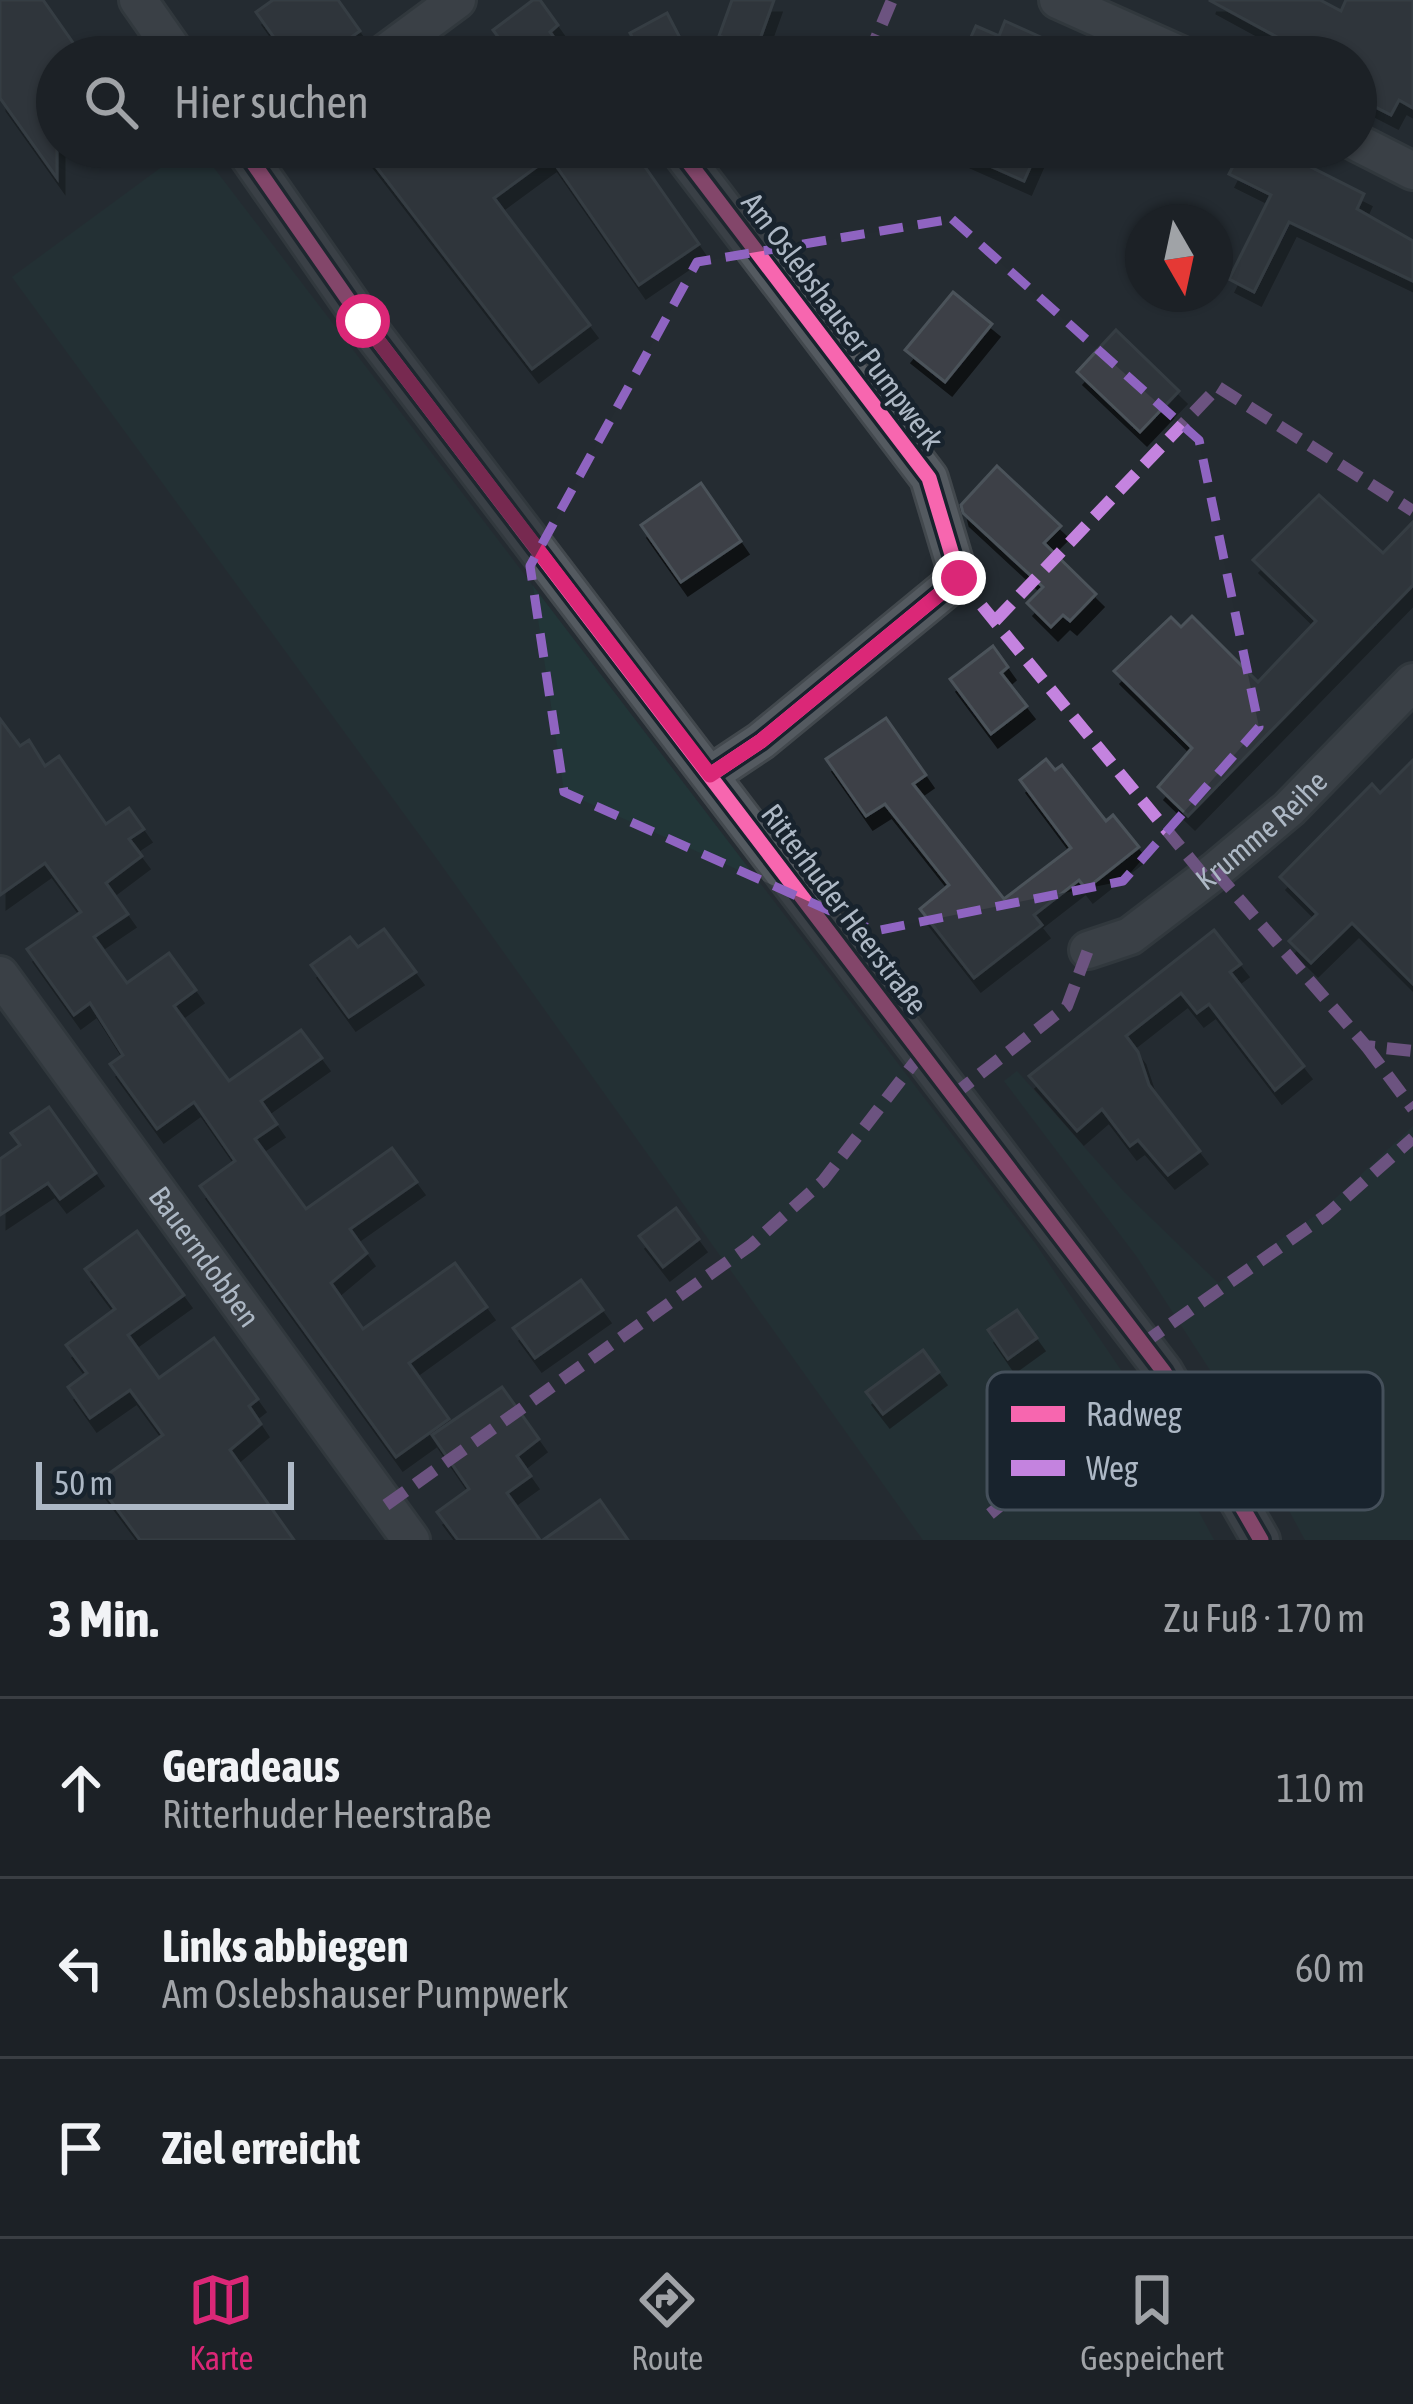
<!DOCTYPE html>
<html lang="de">
<head>
<meta charset="utf-8">
<style>
  :root { --surface:#1c2126; --page:#292e32; --text:#f1f3f6; --muted:#a0a3a7; --line:#3a3e43; --accent:#db2777 }
  body { margin:0; font-family:"Asap Condensed",sans-serif; background:var(--page); color:var(--text) }
  .compass { position:absolute; left:1125px; top:204px; width:108px; height:108px; border-radius:50%; background:var(--surface); box-shadow:0 3px 9px #0004; rotate:171deg }
  .scale { position:absolute; left:36px; bottom:30px; width:258px; box-sizing:border-box; padding-left:12px; border:6px solid #adb8c5; border-top:0; font-size:33px; line-height:42px; white-space:nowrap; color:#adb8c5; -webkit-text-stroke:9px #18232d; paint-order:stroke }
  .stop { position:absolute; width:36px; height:36px; margin:-27px; border:9px solid #db2777; border-radius:50%; background:#fff }
  .stop.end { background:#db2777; border-color:#fff; box-shadow:0 3px 12px #0008 }
  .list { margin:0; padding:0; list-style:none }
  h2 { display:flex; justify-content:space-between; align-items:center; height:156px; margin:0; padding:0 48px; font-size:51px }
  h2 small { font-size:39px; font-weight:400; color:var(--muted) }
  .list li { display:grid; grid-template-columns:78px 1fr auto; gap:36px; align-items:center; box-sizing:border-box; height:180px; padding:0 48px; border-top:3px solid var(--line) }
  .list b { display:block; font-size:45px; white-space:nowrap }
  .list p { margin:0; font-size:39px; white-space:nowrap; color:var(--muted) }
  .list em { font-size:39px; font-style:normal; color:var(--muted) }
  .icon { flex:none; width:66px; height:66px; fill:none; stroke:currentColor; stroke-width:2; stroke-linecap:round; stroke-linejoin:round }
  .map { position:relative; flex:none; width:1413px; height:1540px; overflow:hidden }
  .search { position:absolute; background:var(--surface); box-shadow:0 3px 9px #0004; left:36px; right:36px; top:36px; height:132px; display:flex; align-items:center; gap:30px; box-sizing:border-box; padding:0 42px; border-radius:66px; color:var(--muted); font-size:45px }
  .sheet { height:696px; background:var(--surface) }
  nav { display:flex; justify-content:space-around; align-items:center; box-sizing:border-box; height:168px; border-top:3px solid var(--line); background:var(--surface); font-size:33px; color:var(--muted) }
  nav a { display:grid; justify-items:center; gap:6px }
  nav .on { color:var(--accent) }
  .map>svg:first-child { display:block }
  .green { fill:#223638 }
  .building { fill:#3c4147; stroke:#4c535a; stroke-width:3; filter:url(#shadow) }
  .lines { fill:none; stroke-linecap:round; stroke-linejoin:round }
  .minor-casing { stroke:#42484d; stroke-width:42 }
  .minor { stroke:#545a60; stroke-width:36 }
  .quiet { stroke:#c483df; stroke-width:12; stroke-dasharray:24 12; stroke-linecap:butt }
  .cycleway-casing { stroke:#18232d; stroke-width:22 }
  .cycleway { stroke:#f766af; stroke-width:15 }
  .route { stroke:#db2777; stroke-width:15 }
  .marked { fill:none; stroke:#8f64c1; stroke-width:9; stroke-dasharray:24 15; stroke-linejoin:round }
  .labels { text-anchor:middle; dominant-baseline:central; stroke-width:9; stroke-linejoin:round; paint-order:stroke }
  .street-label { font-size:30px; fill:#adb8c5; stroke:#18232d }
  .key { fill:#18232d; stroke:#45505b; stroke-width:3 }
  .key-label { font-size:33px; fill:#adb8c5 }
</style>
</head>
<body>
<div class="map">
<svg width="1413" height="1540" viewBox="0 0 1413 1540">
  <defs>
    <filter id="shadow"><feDropShadow dx="7" dy="13" stdDeviation="0" flood-color="#0009"/></filter>
  </defs>
  <rect width="100%" height="100%" fill="#252c32"/>
  <g class="green">
    <polygon points="189,147 198,147 1035,1243 1131,1385 1214,1540 923,1540 440,863 12,277"/>
    <polygon points="1017,1071 1124,1192 1218,1283 1323,1210 1413,1126 1413,1540 1305,1540 1230,1401 1137,1257 1004,1081"/>
  </g>
  <g class="building">
    <polygon points="0,0 43,0 83,57 57,57 57,178 0,98"/>
    <polygon points="273,0 338,0 360,31 323,57 288,57 256,12"/>
    <polygon points="533,0 540,0 558,25 550,32 568,57 513,57 493,30"/>
    <polygon points="732,0 774,0 756,50 719,36"/>
    <polygon points="1209,0 1320,0 1341,11 1346,0 1413,0 1413,108 1399,100 1391,115 1356,97 1356,57 1283,57 1290,44"/>
    <polygon points="667,13 690,57 643,57 630,33"/>
    <polygon points="1005,21 1085,57 962,57 976,26 999,36"/>
    <polygon points="361,147 631,147 699,244 639,285 550,157 494,198 590,325 532,369"/>
    <polygon points="947,147 1039,147 1024,181"/>
    <polygon points="1243,147 1271,147 1364,194 1357,209 1413,241 1413,281 1289,222 1254,292 1229,279 1271,195 1229,174"/>
    <polygon points="953,292 992,324 945,382 905,350"/>
    <polygon points="1116,330 1179,391 1140,432 1077,372"/>
    <polygon points="997,466 1061,526 1044,543 1096,594 1070,621 1063,615 1051,627 1027,603 1043,587 963,513 961,505"/>
    <polygon points="701,483 741,541 681,582 641,525"/>
    <polygon points="1319,495 1383,553 1413,522 1413,585 1188,816 1158,787 1192,748 1114,671 1171,617 1181,627 1192,616 1258,682 1316,621 1253,560"/>
    <polygon points="993,646 1008,667 1001,673 1027,706 991,734 950,679"/>
    <polygon points="886,718 926,775 913,784 1004,899 1071,848 1020,780 1046,759 1055,770 1062,765 1106,821 1113,815 1139,847 1086,889 1079,880 1034,915 1042,925 974,978 920,909 949,885 885,804 866,816 826,759"/>
    <polygon points="0,719 20,746 29,740 45,766 59,756 106,824 129,808 144,829 129,839 142,856 106,883 128,914 94,937 127,983 169,953 196,990 174,1006 229,1081 301,1030 322,1058 261,1101 277,1124 255,1139 306,1209 392,1148 417,1182 350,1229 367,1253 331,1283 363,1329 455,1263 487,1307 409,1363 449,1419 396,1457 200,1186 235,1161 194,1102 157,1129 110,1064 123,1055 90,1003 74,1015 27,949 81,912 45,863 0,895"/>
    <polygon points="1413,760 1413,984 1352,923 1311,963 1289,941 1317,914 1280,877 1372,784 1380,793"/>
    <polygon points="384,929 416,972 349,1017 311,965 350,937 358,947"/>
    <polygon points="1214,930 1241,964 1230,972 1304,1066 1275,1090 1209,1004 1197,1013 1181,993 1126,1036 1138,1052 1149,1085 1200,1151 1168,1175 1138,1140 1130,1146 1102,1109 1077,1131 1029,1076"/>
    <polygon points="49,1107 96,1173 60,1199 48,1183 0,1215 0,1159 20,1145 11,1133"/>
    <polygon points="676,1208 699,1239 663,1267 639,1236"/>
    <polygon points="137,1231 184,1295 128,1335 159,1378 214,1338 258,1399 249,1406 261,1424 230,1450 294,1540 140,1540 97,1482 163,1435 130,1390 90,1418 68,1387 87,1373 66,1345 115,1309 85,1269"/>
    <polygon points="581,1280 603,1310 535,1358 513,1328"/>
    <polygon points="1017,1310 1037,1338 1008,1359 988,1330"/>
    <polygon points="923,1350 939,1372 883,1414 866,1392"/>
    <polygon points="502,1387 539,1439 517,1456 531,1476 507,1493 540,1540 458,1540 437,1512 469,1489 432,1435"/>
    <polygon points="600,1500 628,1540 543,1540"/>
  </g>
  <g class="lines">
    <defs>
      <g id="minor">
        <polyline points="138,0 178,57"/>
        <polyline points="1058,0 1185,57"/>
        <polyline points="380,57 457,0"/>
        <polyline points="1356,142 1413,171"/>
        <polyline points="242,147 363,321 1164,1372 1261,1540"/>
        <polyline points="677,147 929,478 959,578 761,741 710,775"/>
        <path id="s1" d="M1088,950L1130,936L1215,871L1289,809L1413,682"/>
        <path id="s2" d="M0,975L411,1540"/>
      </g>
    </defs>
    <use href="#minor" class="minor-casing"/>
    <use href="#minor" class="minor"/>
    <g class="quiet">
      <polyline points="868,57 892,0"/>
      <polyline points="959,578 1206,878"/>
      <polyline points="995,621 1218,387 1413,511"/>
      <polyline points="1215,871 1366,1046 1413,1051"/>
      <polyline points="1366,1046 1413,1109"/>
      <polyline points="952,1096 1067,1006 1088,950"/>
      <polyline points="1142,1344 1326,1215 1413,1138"/>
      <polyline points="386,1505 751,1245 823,1181 921,1054"/>
      <polyline points="990,1514 1164,1372"/>
    </g>
    <defs>
      <g id="cycleway">
        <polyline points="242,147 363,321 1164,1372 1261,1540"/>
        <polyline points="677,147 929,478 959,578 761,741 710,775"/>
      </g>
    </defs>
    <use href="#cycleway" class="cycleway-casing"/>
    <use href="#cycleway" class="cycleway"/>
  </g>
  <g class="lines">
    <polyline class="route" points="363,321 710,775 761,741 959,578"/>
  </g>
  <path d="M0 0H1413V1540H0ZM952,219L1199,440L1259,727L1123,881L875,931L564,792L530,566L697,262Z" fill="#252c32" fill-opacity=".55" fill-rule="evenodd"/>
  <path class="marked" d="M952,219L1199,440L1259,727L1123,881L875,931L564,792L530,566L697,262Z"/>
  <g class="labels">
    <g class="street-label">
      <text transform="translate(843 321) rotate(53)">Am Oslebshauser Pumpwerk</text>
      <text stroke="none"><textPath href="#s1" startOffset="213">Krumme Reihe</textPath></text>
      <text transform="translate(845 909) rotate(53)">Ritterhuder Heerstraße</text>
      <text stroke="none"><textPath href="#s2" startOffset="348">Bauerndobben</textPath></text>
    </g>
  </g>
  <rect x="987" y="1372" width="396" height="138" rx="18" class="key"/>
  <rect x="1011" y="1406" width="54" height="16" fill="#f766af"/>
  <rect x="1011" y="1460" width="54" height="16" fill="#c483df"/>
  <g class="key-label">
    <text x="1086" y="1426">Radweg</text>
    <text x="1086" y="1480">Weg</text>
  </g>
</svg>
<svg class="compass" viewBox="-18 -18 36 36"><path d="M0-13l5 13h-10z" fill="#e53935"/><path d="M0 13l5-13h-10z" fill="#a0a3a7"/></svg>
<div class="scale">50 m</div>
<div class="stop" style="left:363px;top:321px"></div>
<div class="stop end" style="left:959px;top:578px"></div>
<div class="search"><svg class="icon" aria-label="search" viewBox="0 0 24 24"><circle cx="10" cy="10" r="6"/><path d="M15 15l6 6"/></svg>Hier suchen</div>
</div>
<section class="sheet">
<h2>3 Min.<small>Zu Fuß · 170 m</small></h2>
<ul class="list">
<li><svg class="icon" aria-label="ahead" viewBox="0 0 24 24"><path d="M12 20V5M6 11l6-6 6 6"/></svg><div><b>Geradeaus</b><p>Ritterhuder Heerstraße</p></div><em>110 m</em></li>
<li><svg class="icon" aria-label="left" viewBox="0 0 24 24"><path d="M17 20v-9H6M10 6l-5 5 5 5"/></svg><div><b>Links abbiegen</b><p>Am Oslebshauser Pumpwerk</p></div><em>60 m</em></li>
<li><svg class="icon" aria-label="arrive" viewBox="0 0 24 24"><path d="M6 21V4h12l-3 4 3 4H6"/></svg><div><b>Ziel erreicht</b></div></li>
</ul>
</section>
<nav>
<a class="on"><svg class="icon" aria-label="map" viewBox="0 0 24 24"><path d="M3 6l6-2 6 2 6-2v14l-6 2-6-2-6 2zM9 4v14M15 6v14"/></svg>Karte</a>
<a><svg class="icon" aria-label="directions" viewBox="0 0 24 24"><path d="M12 3l9 9-9 9-9-9zM9 14v-3h6M13 9l2 2-2 2"/></svg>Route</a>
<a><svg class="icon" aria-label="saved" viewBox="0 0 24 24"><path d="M7 4h10v16l-5-4-5 4z"/></svg>Gespeichert</a>
</nav>
</body>
</html>
